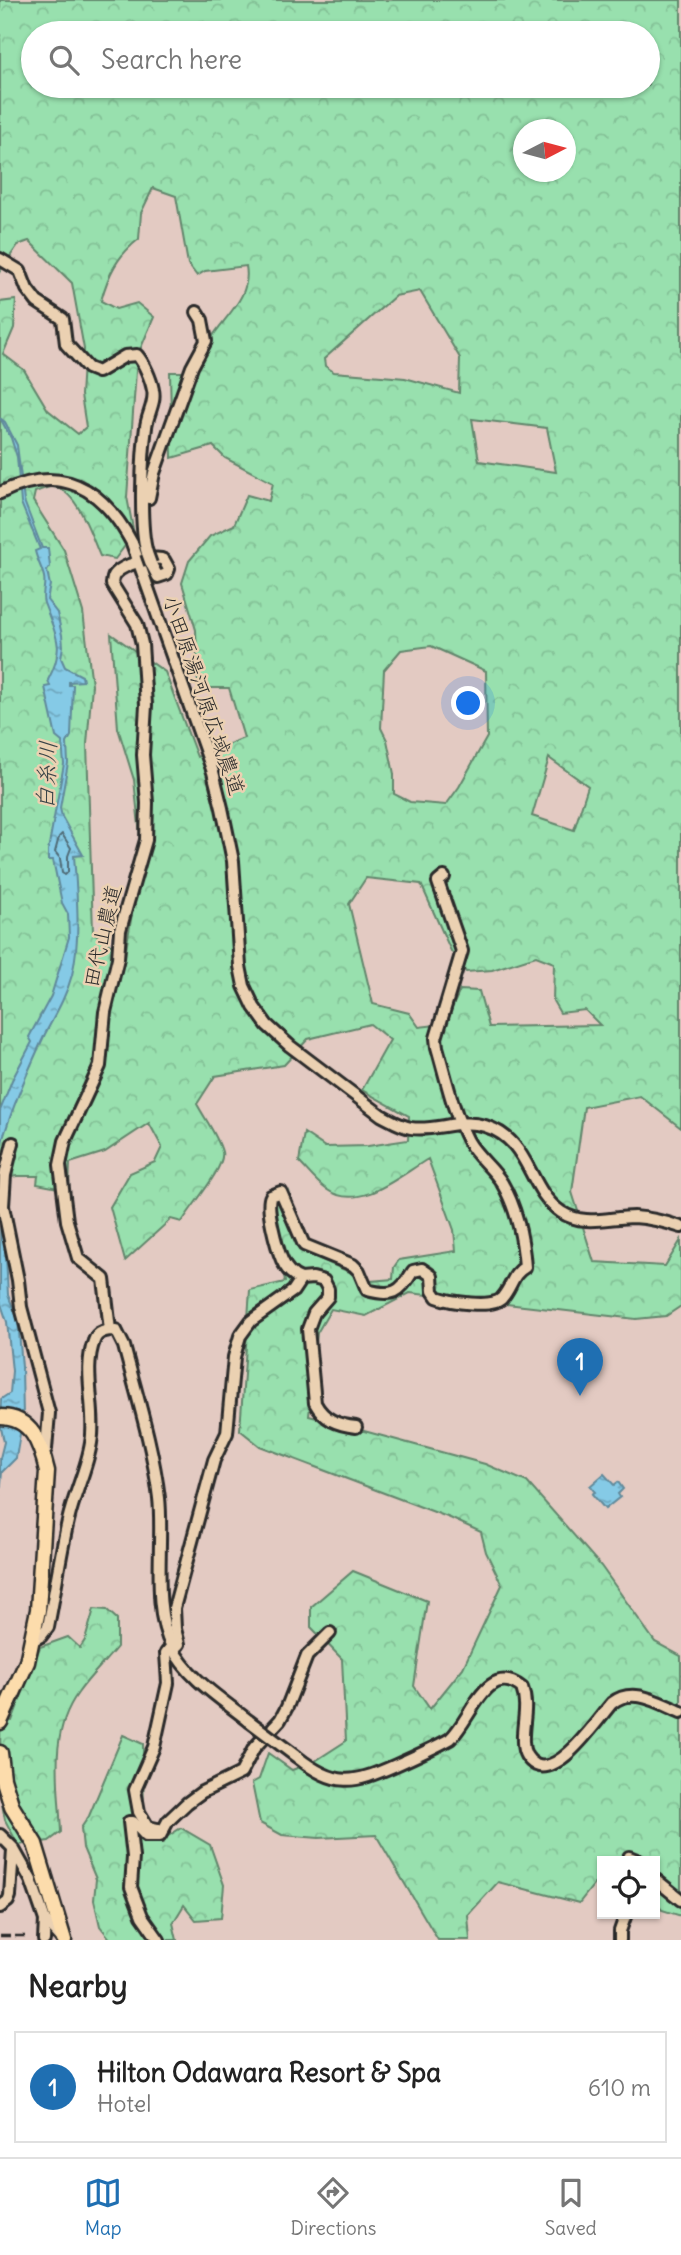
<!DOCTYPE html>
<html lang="en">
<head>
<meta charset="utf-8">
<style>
  :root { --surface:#fff; --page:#f2f2f2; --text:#222; --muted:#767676; --line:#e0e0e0; --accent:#1f6fb2 }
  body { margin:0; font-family:Delius,"Klee One",sans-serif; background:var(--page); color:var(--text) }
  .controls { position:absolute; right:21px; bottom:21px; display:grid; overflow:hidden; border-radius:0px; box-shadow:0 2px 5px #0004 }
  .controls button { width:63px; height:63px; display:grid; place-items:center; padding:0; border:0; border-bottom:2px solid var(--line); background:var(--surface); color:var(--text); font:35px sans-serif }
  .compass { position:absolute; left:513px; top:119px; width:63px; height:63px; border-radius:50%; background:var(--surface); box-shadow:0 2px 5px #0004; rotate:84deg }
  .you { position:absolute; left:469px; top:704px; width:24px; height:24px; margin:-18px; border:5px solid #fff; border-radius:50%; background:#1a73e8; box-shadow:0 0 0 10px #1a73e833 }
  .badge { display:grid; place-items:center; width:46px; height:46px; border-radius:50%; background:var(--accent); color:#fff; font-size:23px; font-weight:700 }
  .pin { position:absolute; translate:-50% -58px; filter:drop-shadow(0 2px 4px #0008) }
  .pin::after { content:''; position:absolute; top:37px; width:24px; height:21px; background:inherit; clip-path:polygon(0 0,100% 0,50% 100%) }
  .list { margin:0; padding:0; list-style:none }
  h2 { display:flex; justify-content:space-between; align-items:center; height:91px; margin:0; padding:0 28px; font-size:30px }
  h2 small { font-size:23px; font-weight:400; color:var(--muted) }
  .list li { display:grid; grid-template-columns:46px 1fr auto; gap:21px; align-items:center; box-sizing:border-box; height:112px; margin:0 14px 14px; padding:0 14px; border:2px solid var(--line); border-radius:0px }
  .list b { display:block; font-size:26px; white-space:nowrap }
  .list p { margin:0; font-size:23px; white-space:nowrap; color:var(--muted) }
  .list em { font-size:23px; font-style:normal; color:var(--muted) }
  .icon { flex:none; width:38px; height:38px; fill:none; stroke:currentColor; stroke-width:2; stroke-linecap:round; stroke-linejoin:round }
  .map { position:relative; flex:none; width:681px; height:1940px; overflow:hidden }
  .search { position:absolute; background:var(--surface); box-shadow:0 2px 5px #0004; left:21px; right:21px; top:21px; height:77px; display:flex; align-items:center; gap:18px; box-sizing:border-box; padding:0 24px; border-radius:38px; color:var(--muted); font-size:26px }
  .sheet { height:217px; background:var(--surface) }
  nav { display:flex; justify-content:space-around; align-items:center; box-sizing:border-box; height:98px; border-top:2px solid var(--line); background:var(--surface); font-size:19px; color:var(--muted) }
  nav a { display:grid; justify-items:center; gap:4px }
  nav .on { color:var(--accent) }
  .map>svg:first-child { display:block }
  .forest { fill:url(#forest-crowns); stroke:#62866c; stroke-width:2; fill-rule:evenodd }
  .water { fill:url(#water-ripples); stroke:#618a9b; stroke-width:2 }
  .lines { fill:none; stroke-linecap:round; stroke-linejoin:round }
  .shore { stroke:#4f6b76; stroke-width:2 }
  .minor-casing { stroke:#2b2b2b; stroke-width:16 }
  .major-casing { stroke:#2b2b2b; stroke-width:19 }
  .minor { stroke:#ebd1b2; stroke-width:10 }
  .major { stroke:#fcdcac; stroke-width:14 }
  .rail { stroke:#2b2b2b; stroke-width:2.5; stroke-dasharray:10 5; stroke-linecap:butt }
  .minor-bridge-casing { stroke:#2b2b2b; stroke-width:16; stroke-linecap:butt }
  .minor-bridge { stroke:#ebd1b2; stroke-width:10 }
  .labels { text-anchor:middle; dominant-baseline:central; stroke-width:5; stroke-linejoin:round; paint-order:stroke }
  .street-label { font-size:21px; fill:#2b2b2b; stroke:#ebd1b2 }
  .water-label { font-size:23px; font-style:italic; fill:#384347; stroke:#ebd1b2 }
</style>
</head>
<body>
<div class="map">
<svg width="681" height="1940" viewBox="0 0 681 1940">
  <defs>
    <pattern id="forest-crowns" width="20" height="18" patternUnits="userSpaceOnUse" patternTransform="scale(1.75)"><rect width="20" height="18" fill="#98e0ae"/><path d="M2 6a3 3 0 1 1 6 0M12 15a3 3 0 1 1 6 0" fill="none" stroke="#83c096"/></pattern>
    <pattern id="water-ripples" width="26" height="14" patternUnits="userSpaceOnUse" patternTransform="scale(1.75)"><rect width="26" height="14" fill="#85cae6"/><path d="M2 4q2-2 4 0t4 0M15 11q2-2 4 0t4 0" fill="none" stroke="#6da4bb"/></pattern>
  </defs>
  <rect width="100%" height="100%" fill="#e3cac2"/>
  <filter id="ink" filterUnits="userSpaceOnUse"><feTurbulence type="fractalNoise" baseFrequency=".0143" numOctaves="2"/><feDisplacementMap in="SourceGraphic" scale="14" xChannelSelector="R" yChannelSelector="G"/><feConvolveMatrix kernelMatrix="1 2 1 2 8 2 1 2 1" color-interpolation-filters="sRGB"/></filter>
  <g filter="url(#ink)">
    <g class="forest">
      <path d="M0,0H681V1128L640,1096L584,1107L572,1192L594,1262L665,1266L681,1240V1306L666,1316L636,1319L410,1293L366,1316L331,1309L317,1333L309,1416L485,1464L527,1482L601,1566L655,1642L681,1656V1916L662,1910L655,1902V1861L614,1859L602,1861V1874L579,1903L498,1882L468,1915L470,1940H438L376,1835L319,1838L282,1835L260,1823L252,1783L259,1779L268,1753L292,1770L315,1761L346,1741L342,1659L311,1627V1607L353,1571L427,1601L414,1686L430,1709L463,1668L502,1585L486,1552L481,1532L450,1518L260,1446L240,1430L250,1290L285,1282L275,1204L289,1191L308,1254L370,1281L393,1279L394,1267L399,1260L456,1251L454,1230L428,1159C399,1176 359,1213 326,1189C316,1182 307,1170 299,1162L304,1133L325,1147L368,1146L408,1140L409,1116L362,1090L390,1040L370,1024L308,1039L284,1065L215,1076L197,1104C205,1119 218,1136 222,1152C226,1167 191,1206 182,1222L171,1219L125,1261L110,1207L130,1173L155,1162L162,1147L149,1123L105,1152L70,1163L69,1190L37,1184L38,1176H17L0,1179V302L16,300L14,328L3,354L24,370L48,410L78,434L86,427L81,395L84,349L72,283L29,241L18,245L0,271ZM33,33H648V86H33ZM524,130H566V172H524ZM153,188L176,196L188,264L197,276L205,271L246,266C252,298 224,316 209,342C203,351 200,362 196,372H170L172,458L213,446L225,458L273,483L269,501L247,495L234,525L210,536L189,561L182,583L196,630L198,688H229L244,738L197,757L165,672L111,634L118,728L134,780L142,853L125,956L93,932L87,744L92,685L83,612L64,550L33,501L35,492C40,491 46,487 51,487C77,487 91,536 100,556L115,559L134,534L127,497L137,357L154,317L137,303L116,309L101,301C108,275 117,256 139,239L141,213ZM420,291L460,358L459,393L405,378L334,372L325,366L324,359L395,296ZM472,419L547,428L556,472L479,461ZM431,646L486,671L487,737L459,787L446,805L410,802L394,794V774L387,740L381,728L384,670L401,650ZM549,758L588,786L574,830L532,816ZM366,878L421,884L451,951L466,972L492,970L536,956L554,963L553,1001L560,1013L585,1010L600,1025L489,1027L479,991L460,990L445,1024L419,1027L409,1013L373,1004L349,904Z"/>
      <path d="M94,1609L107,1610L117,1619V1647C105,1662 89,1677 78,1693C48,1734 59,1786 61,1832L49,1841L18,1845L5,1820L1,1798L0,1719L12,1721L40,1647L68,1637L80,1648L85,1640Z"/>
      <polygon points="123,1735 143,1744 144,1830 165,1838 181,1828 210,1845 224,1885 221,1918 196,1920 184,1905 173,1923 177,1940 111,1940 100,1926 94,1900 96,1879 83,1848 81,1828 89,1816"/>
    </g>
    <g class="water">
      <path d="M0,418L5,422L17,445L24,501L42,548H48L50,567L47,571L50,585L47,600L57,613L62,635L63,646L61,658L65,667L82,676L83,681L69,682V685H73L71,736L67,743L68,763L60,808L62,817L83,855L74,856C77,895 81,937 72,975C66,997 55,1015 45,1034C28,1071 11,1109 0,1149V1111L12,1080L32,1042L29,1037L51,996L69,937L68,914L62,903L53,860H48V850L64,764L62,742L56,737L45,687L50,686L48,680C66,646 56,636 44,603C41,595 46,586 44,577C42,568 37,560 35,551L40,549L21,503L17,457L11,438Z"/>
      <polygon points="0,1213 6,1256 8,1295 18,1320 22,1367 23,1416 16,1458 2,1472 0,1496 0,1458 4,1442 0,1423 1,1399 10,1393 12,1371 7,1322 0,1301"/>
      <polygon points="604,1474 614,1485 618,1482 623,1489 618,1494 620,1497 605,1509 592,1494 595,1492 590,1486"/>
    </g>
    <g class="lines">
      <polygon class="shore" points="62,834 71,848 68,856 68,872 65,875 62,873 60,858 55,852 59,837"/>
      <defs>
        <g id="minor">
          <path d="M0,259L20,271L27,289L37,302L63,319L66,344L88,368L98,372L125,356L137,355C144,363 151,379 153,390C156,402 147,415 146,427C142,455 139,528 147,553"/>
          <path d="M0,493C61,463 102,487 132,543L213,772L222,808L233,861L240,966L244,986L254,1007L267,1025L290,1046L381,1115C391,1120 400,1126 411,1128C436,1132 459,1118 485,1126C531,1140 527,1189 561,1212C584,1227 609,1217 634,1217C651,1218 666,1222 681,1227"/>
          <polyline points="149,498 154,473 192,367 206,341 202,320 197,312"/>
          <polyline points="13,1143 5,1175 3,1206 18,1280 21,1307 49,1413 46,1449 43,1452"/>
          <path d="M301,1279C292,1276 286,1269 282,1260C277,1248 265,1206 271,1196L281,1192L304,1245L353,1265L359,1271L367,1290C393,1297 400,1293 413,1271L422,1269L432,1276L433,1291L437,1297C450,1302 493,1309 502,1298C512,1287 512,1274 525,1267C523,1239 516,1207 502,1183C493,1168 477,1157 468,1141C453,1112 446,1078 437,1047L436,1038L462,951L438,882L444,877"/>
          <path d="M110,1330L104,1279L78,1258L67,1221L60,1165L65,1141L100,1066L105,1012L118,958L120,930L146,840L147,803L143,755L146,705L142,644L137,624L112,584C113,579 112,577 116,573C123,565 155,555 164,560L169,569L167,574L158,577L151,564"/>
          <path d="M32,1641L41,1636L48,1627C55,1592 60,1556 68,1521C74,1494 87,1469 91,1443C97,1411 82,1371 94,1341C97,1331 107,1330 116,1330L124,1346C137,1396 153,1447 159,1498C164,1542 151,1608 172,1647C188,1679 222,1699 249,1721"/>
          <path d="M173,1650L179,1644L175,1629L174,1608L214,1460L227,1433L234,1357L240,1336L251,1321L293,1291L301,1279L313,1278L324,1281L328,1289V1297L314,1313L308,1329L315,1403C324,1420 338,1425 356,1427"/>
          <path d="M297,1757C336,1788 353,1784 396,1765C414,1757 432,1749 450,1739C472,1719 486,1660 522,1688C529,1707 522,1723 523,1742C523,1752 527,1760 536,1765C560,1776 597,1720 612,1703C633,1686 659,1703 681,1712"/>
          <polyline points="162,1830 148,1827 139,1812 135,1790 154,1747 168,1683 166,1653 171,1647"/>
          <polyline points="0,1835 13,1848 31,1880 45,1920 62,1939"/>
          <polyline points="627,1861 629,1857 639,1861"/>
          <polyline points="655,1879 681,1900"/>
          <polyline points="0,1907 8,1901 10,1896 13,1850"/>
          <polyline points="44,1940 45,1920"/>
          <polyline points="159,1940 142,1916 131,1887 133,1857 129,1822 133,1822 146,1836 160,1836 168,1821 187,1803 202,1792 241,1773 254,1748 280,1720 287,1707 307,1656 330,1633"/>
          <polyline points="620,1940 620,1931 626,1914"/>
        </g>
        <g id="major">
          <path d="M0,1417C32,1417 41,1445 47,1471L38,1610L27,1662L0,1722"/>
          <polyline points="0,1753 3,1778 12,1807 35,1844 64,1940"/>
        </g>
      </defs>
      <use href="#minor" class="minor-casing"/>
      <use href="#major" class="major-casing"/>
      <use href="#minor" class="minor"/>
      <use href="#major" class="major"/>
      <polyline class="rail" points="0,1936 28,1936"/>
      <defs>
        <g id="minor-bridge">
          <polyline points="147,553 151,564"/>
          <polyline points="249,1721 297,1757"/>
        </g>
      </defs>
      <use href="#minor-bridge" class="minor-bridge-casing"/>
      <use href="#minor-bridge" class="minor-bridge"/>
    </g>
  </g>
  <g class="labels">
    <g class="street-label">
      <text transform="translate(204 695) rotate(71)">小田原湯河原広域農道</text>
      <text transform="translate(102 936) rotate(-77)">田代山農道</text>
    </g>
    <g class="water-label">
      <text transform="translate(46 775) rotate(-87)">白糸川</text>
    </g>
  </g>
</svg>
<div class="controls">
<button><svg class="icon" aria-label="locate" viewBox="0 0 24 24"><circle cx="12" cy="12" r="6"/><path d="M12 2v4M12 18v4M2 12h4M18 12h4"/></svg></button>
</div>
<svg class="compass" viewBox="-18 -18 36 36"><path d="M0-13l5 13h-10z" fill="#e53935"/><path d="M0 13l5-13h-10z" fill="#767676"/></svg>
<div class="you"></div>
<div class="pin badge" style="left:580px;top:1396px">1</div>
<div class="search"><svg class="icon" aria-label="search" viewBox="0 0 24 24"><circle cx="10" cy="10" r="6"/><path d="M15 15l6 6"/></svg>Search here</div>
</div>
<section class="sheet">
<h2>Nearby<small></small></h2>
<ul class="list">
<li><span class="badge">1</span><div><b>Hilton Odawara Resort &amp; Spa</b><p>Hotel</p></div><em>610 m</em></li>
</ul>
</section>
<nav>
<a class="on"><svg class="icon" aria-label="map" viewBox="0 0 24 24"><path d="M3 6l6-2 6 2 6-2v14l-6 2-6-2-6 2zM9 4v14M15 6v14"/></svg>Map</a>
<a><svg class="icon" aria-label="directions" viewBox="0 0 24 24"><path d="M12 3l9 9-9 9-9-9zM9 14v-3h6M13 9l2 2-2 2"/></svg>Directions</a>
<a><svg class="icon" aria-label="saved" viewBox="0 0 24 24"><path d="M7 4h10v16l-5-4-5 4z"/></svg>Saved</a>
</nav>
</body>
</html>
